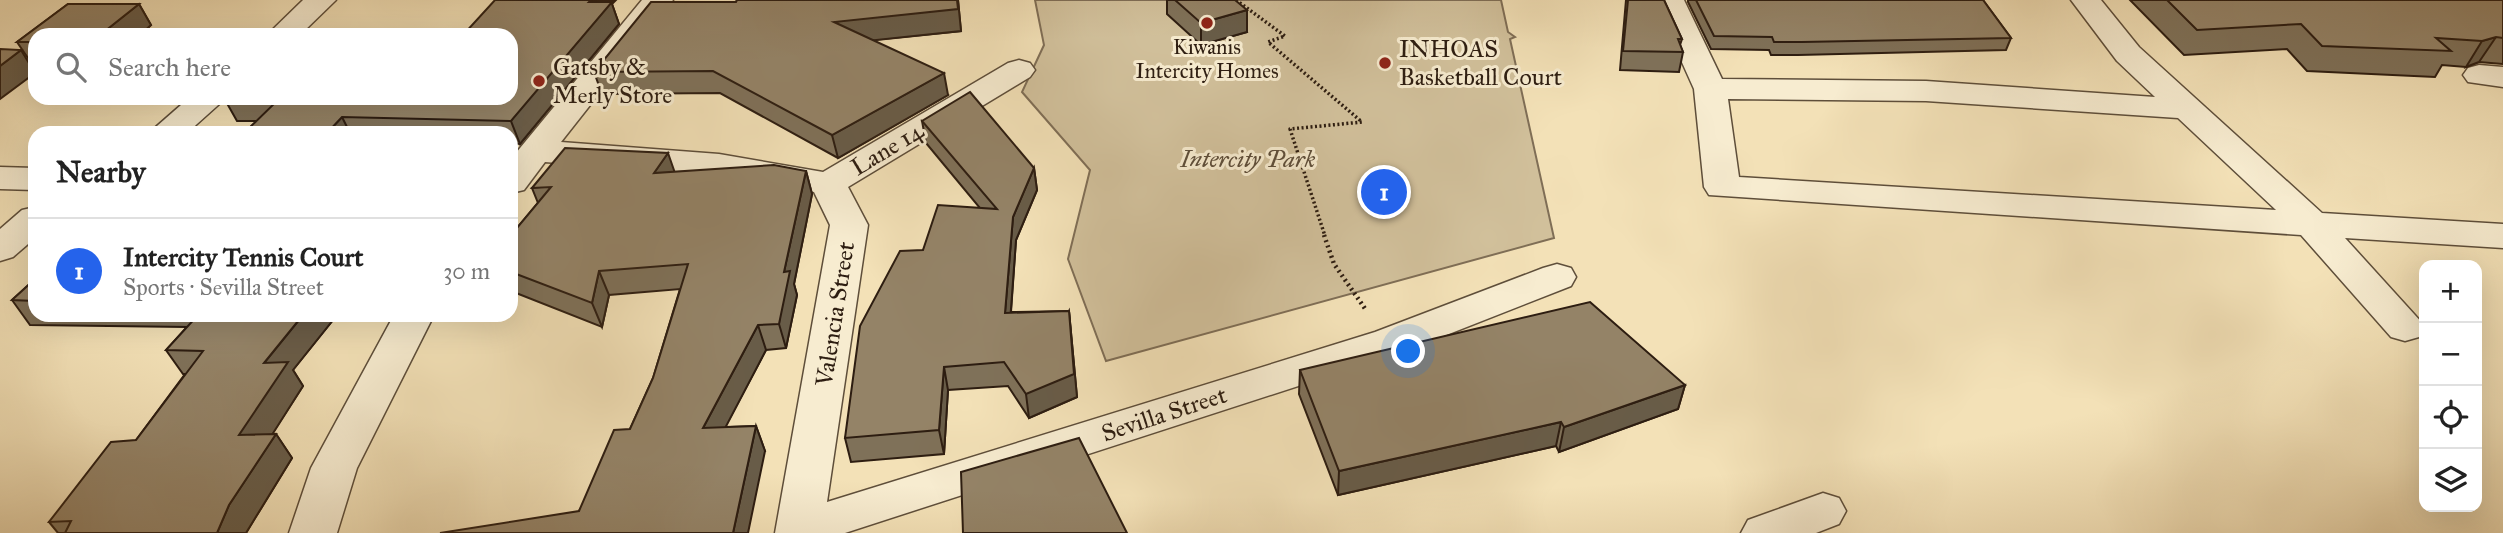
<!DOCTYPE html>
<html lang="en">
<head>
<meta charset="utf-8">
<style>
  :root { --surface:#fff; --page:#f2f2f2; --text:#222; --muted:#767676; --line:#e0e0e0; --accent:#2563eb }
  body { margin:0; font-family:"IM FELL Great Primer",serif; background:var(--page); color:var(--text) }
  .controls { position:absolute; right:21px; bottom:21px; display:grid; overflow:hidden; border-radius:14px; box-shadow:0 7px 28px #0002 }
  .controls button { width:63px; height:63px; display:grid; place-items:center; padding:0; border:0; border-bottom:2px solid var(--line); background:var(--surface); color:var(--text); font:35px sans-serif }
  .you { position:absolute; left:1409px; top:352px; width:24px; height:24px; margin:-18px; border:5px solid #fff; border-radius:50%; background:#1a73e8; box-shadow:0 0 0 10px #1a73e833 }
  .badge { display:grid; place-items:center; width:46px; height:46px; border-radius:50%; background:var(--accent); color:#fff; font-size:23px; font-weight:700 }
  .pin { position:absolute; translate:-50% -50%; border:4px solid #fff; box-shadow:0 2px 7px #0006 }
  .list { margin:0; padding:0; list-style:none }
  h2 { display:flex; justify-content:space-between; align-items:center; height:91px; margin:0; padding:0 28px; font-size:30px }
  h2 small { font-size:23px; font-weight:400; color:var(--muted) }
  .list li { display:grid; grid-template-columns:46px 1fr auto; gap:21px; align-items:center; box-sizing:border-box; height:105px; padding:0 28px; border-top:2px solid var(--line) }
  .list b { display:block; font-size:26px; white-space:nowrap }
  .list p { margin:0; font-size:23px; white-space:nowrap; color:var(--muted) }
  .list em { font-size:23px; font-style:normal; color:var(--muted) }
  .icon { flex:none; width:38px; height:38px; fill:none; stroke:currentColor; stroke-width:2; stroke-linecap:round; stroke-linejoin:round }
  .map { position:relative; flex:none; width:2503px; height:533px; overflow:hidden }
  .search { position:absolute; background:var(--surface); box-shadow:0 7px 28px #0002; left:28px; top:28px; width:490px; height:77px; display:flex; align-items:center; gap:18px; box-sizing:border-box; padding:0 24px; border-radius:21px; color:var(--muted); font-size:26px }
  .panel { position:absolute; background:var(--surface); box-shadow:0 7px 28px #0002; left:28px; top:126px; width:490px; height:196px; border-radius:21px }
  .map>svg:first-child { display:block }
  .green { fill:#d1c09b; stroke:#7f6e56; stroke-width:2 }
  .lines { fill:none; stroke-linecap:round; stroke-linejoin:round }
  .minor-casing { stroke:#5e4e3a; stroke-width:3 }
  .path-far1 { stroke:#2d1d11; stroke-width:3.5; stroke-dasharray:2 2.5; stroke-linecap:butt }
  .path { stroke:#2d1d11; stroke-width:4.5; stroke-dasharray:2 3.5; stroke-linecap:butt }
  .minor { fill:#f7ecd0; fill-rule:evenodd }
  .wall { fill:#7f7159; stroke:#2d1d11; stroke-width:2 }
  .shaded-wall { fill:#685c48; stroke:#2d1d11; stroke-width:2 }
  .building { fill:#948367; stroke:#2d1d11; stroke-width:2 }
  .poi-dot { fill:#8f2418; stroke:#f7ecd0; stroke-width:2.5 }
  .labels { text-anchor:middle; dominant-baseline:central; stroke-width:6; stroke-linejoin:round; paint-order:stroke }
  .far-poi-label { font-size:21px; fill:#2d1d11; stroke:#f7ecd0 }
  .poi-label { font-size:24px; fill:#2d1d11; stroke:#f7ecd0; text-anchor:start }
  .street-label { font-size:24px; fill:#2d1d11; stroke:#f7ecd0 }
  .park-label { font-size:24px; font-style:italic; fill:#5e4e3a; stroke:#f7ecd0 }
</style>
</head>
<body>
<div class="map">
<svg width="2503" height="533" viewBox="0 0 2503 533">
  <rect width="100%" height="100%" fill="#f3e1b7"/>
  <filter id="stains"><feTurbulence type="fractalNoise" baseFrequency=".00286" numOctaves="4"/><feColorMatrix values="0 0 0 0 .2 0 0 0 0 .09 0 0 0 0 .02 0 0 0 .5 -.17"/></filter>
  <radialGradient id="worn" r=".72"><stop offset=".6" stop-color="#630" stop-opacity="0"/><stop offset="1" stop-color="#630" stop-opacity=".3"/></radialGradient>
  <polygon class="green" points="1035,0 1501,0 1508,32 1515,37 1510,39 1554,238 1106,361 1068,259 1090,170 1022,92 1044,45"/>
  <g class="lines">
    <defs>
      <g id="minor">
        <polygon points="303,0 336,0 300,35 267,35"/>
        <polygon points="642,0 673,0 561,142 719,154 823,172 1008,63 1019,60 1030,63 1035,70 1030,77 848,187 868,225 827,502 1375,332 1543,268 1557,264 1571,268 1576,277 1571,286 1403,352 845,533 775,533 830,225 814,192 719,176 545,162 524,190 511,193 511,159"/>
        <path d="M1654,0H1684L1722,79L1926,81L2155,97L2117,61L2071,0H2101L2139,47L2322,213L2503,224V248L2345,238L2424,325L2419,337L2405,341L2391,337L2301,235L1709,195L1704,187L1694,89ZM1728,99L1926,101L2178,118L2276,210L1739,177Z"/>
        <polygon points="2479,65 2503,67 2503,87 2468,82 2463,75 2468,68"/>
        <polygon points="189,98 226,98 187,133 149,133"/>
        <polygon points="0,167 35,168 35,190 0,189"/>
        <polygon points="35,207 35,238 13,257 0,261 0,229 22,210"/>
        <polygon points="394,315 434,315 357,468 337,533 289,533 311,468"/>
        <polygon points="1823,493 1839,498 1846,511 1839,524 1816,533 1741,533 1748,520"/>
      </g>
    </defs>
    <use href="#minor" class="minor-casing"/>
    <polyline class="path-far1" points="1236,0 1285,36 1268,42 1362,122 1290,129 1325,236"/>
    <polyline class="path" points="1324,235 1334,264 1366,310"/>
    <use href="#minor" class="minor"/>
  </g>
  <g class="wall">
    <polygon points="737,0 958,0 961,31 873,40 948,95 838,158 720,93 602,94 594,72 736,2"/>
    <polygon points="1167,0 1235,0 1247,32 1201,45 1167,14"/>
    <polygon points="1626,0 1664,0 1682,39 1680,45 1683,52 1679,72 1620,70"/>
    <polygon points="1688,0 1983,0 2011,38 2006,50 1798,55 1771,55 1769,50 1711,49 1688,2"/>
    <polygon points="2130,0 2503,0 2503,64 2479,62 2466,67 2442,65 2435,77 2307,71 2287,49 2184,55"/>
    <polygon points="68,4 139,4 151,25 140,35 35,35 35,64 32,64 17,42"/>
    <polygon points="612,4 619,24 520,144 511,143 511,133 244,133 257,121 237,121 224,98 511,98"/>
    <polygon points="922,121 1034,168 1037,190 1016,240 1011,312 1069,311 1077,397 1029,418 1008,386 948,390 944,454 851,462 845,438 923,250 980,208 926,143"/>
    <polygon points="806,171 812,194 794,284 797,295 786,348 766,350 725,427 756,426 765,451 579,511 630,429 653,378 680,289 609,295 602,327 511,291 511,235 538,203 532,188 675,172"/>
    <polygon points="35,279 35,315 337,315 293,370 303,386 272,434 276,434 292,458 246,533 58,533 49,522 136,440 185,374 183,374 166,350 187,327 30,325 12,300"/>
    <polygon points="1300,370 1685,385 1678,409 1559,452 1556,446 1338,495 1299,394"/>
  </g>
  <g class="shaded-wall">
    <polygon points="591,0 616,0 612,4 619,24 520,144 511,121"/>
    <polygon points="958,0 961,31 839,44 834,22"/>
    <polygon points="139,4 151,25 140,35 100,35"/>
    <polygon points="1247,10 1247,32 1201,45 1201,23"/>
    <polygon points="2496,37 2479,62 2466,67 2482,41"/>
    <polygon points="21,50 35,73 0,99 0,66"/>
    <polygon points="944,73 948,95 838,158 832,135"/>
    <polygon points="342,117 350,133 327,133"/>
    <polygon points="668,153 676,176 654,173"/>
    <polygon points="1034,168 1037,190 1016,240 1009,336 1005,313 1013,217"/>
    <polygon points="806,171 812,194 794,284 797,295 786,348 779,324 784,272"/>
    <polygon points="599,271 609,295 602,327 592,303"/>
    <polygon points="1069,311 1077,397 1029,418 1026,394"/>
    <polygon points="303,315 337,315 293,370 303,386 256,460 239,435 264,363"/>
    <polygon points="758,325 766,350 712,453 703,428"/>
    <polygon points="944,367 948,390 944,454 939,430"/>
    <polygon points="1685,385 1678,409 1559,452 1564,427"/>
    <polygon points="1561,422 1556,446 1338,495 1339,471"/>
    <polygon points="756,426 765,451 748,533 733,533"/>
    <polygon points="276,434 292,458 246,533 217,533 229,505"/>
  </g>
  <g class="building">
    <polygon points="495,0 591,0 589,2 612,2 511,121 342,117 327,133 244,133 279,99 224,98 511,98 511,35 463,35"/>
    <polygon points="737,0 957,0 958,9 834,22 944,73 832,135 713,71 594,72 651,2 736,2"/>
    <polygon points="1175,0 1235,0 1247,10 1201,23"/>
    <polygon points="1628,0 1664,0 1682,39 1678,39 1683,52 1623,51"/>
    <polygon points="1696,0 1983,0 2011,38 1802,42 1774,42 1772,37 1714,36"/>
    <polygon points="2167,0 2503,0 2503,38 2496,37 2482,41 2436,38 2451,51 2322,46 2301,24 2197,30"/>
    <polygon points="68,4 139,4 100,35 35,35 35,42 17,42"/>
    <polygon points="0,49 21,50 0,66"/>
    <polygon points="970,92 1034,168 1013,217 1005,313 1069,311 1074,374 1026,394 1004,362 944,367 939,430 845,438 860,326 900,251 923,250 938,205 997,209 922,121"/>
    <polygon points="565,148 668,153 654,173 774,165 806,171 784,272 790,271 779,324 758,325 703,428 756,426 733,533 440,533 579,511 614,430 630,429 653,378 688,264 599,271 592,303 511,272 511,235 551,187 532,188"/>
    <polygon points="35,279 35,301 12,300"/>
    <polygon points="1590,302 1685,385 1564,427 1561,422 1339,471 1300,370"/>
    <polygon points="198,315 303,315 264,363 288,362 239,435 276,434 229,505 217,533 65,533 71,521 49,522 111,442 136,440 203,351 166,350"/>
    <polygon points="1079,438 1127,533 963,533 961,472"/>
  </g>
  <g class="poi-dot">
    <circle cx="1207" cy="23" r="7"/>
    <circle cx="1385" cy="63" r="7"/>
    <circle cx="539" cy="81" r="7"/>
  </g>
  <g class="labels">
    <g class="far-poi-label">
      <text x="1207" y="47">Kiwanis<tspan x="1207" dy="24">Intercity Homes</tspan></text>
    </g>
    <g class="poi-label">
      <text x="1399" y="49">INHOAS<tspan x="1399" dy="28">Basketball Court</tspan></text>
      <text x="553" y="67">Gatsby &amp;<tspan x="553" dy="28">Merly Store</tspan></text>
    </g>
    <g class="street-label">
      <text transform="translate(887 149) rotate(-31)">Lane 14</text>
      <text transform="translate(835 314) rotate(-81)">Valencia Street</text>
      <text transform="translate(1164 414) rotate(-18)">Sevilla Street</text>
    </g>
    <g class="park-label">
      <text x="1248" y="159">Intercity Park</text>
    </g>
  </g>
  <rect width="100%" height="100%" filter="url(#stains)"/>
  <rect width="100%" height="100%" fill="url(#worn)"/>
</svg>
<div class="controls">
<button>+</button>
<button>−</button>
<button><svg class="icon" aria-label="locate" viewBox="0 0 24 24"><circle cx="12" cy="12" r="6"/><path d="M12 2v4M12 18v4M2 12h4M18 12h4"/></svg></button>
<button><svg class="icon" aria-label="layers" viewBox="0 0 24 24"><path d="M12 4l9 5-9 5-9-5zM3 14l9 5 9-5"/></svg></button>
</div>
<div class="you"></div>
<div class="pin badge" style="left:1384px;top:192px">1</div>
<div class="search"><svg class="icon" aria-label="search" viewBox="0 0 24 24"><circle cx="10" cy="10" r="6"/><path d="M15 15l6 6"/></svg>Search here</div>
<section class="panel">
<h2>Nearby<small></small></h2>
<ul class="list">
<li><span class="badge">1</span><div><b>Intercity Tennis Court</b><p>Sports · Sevilla Street</p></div><em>30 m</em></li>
</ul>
</section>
</div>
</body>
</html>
